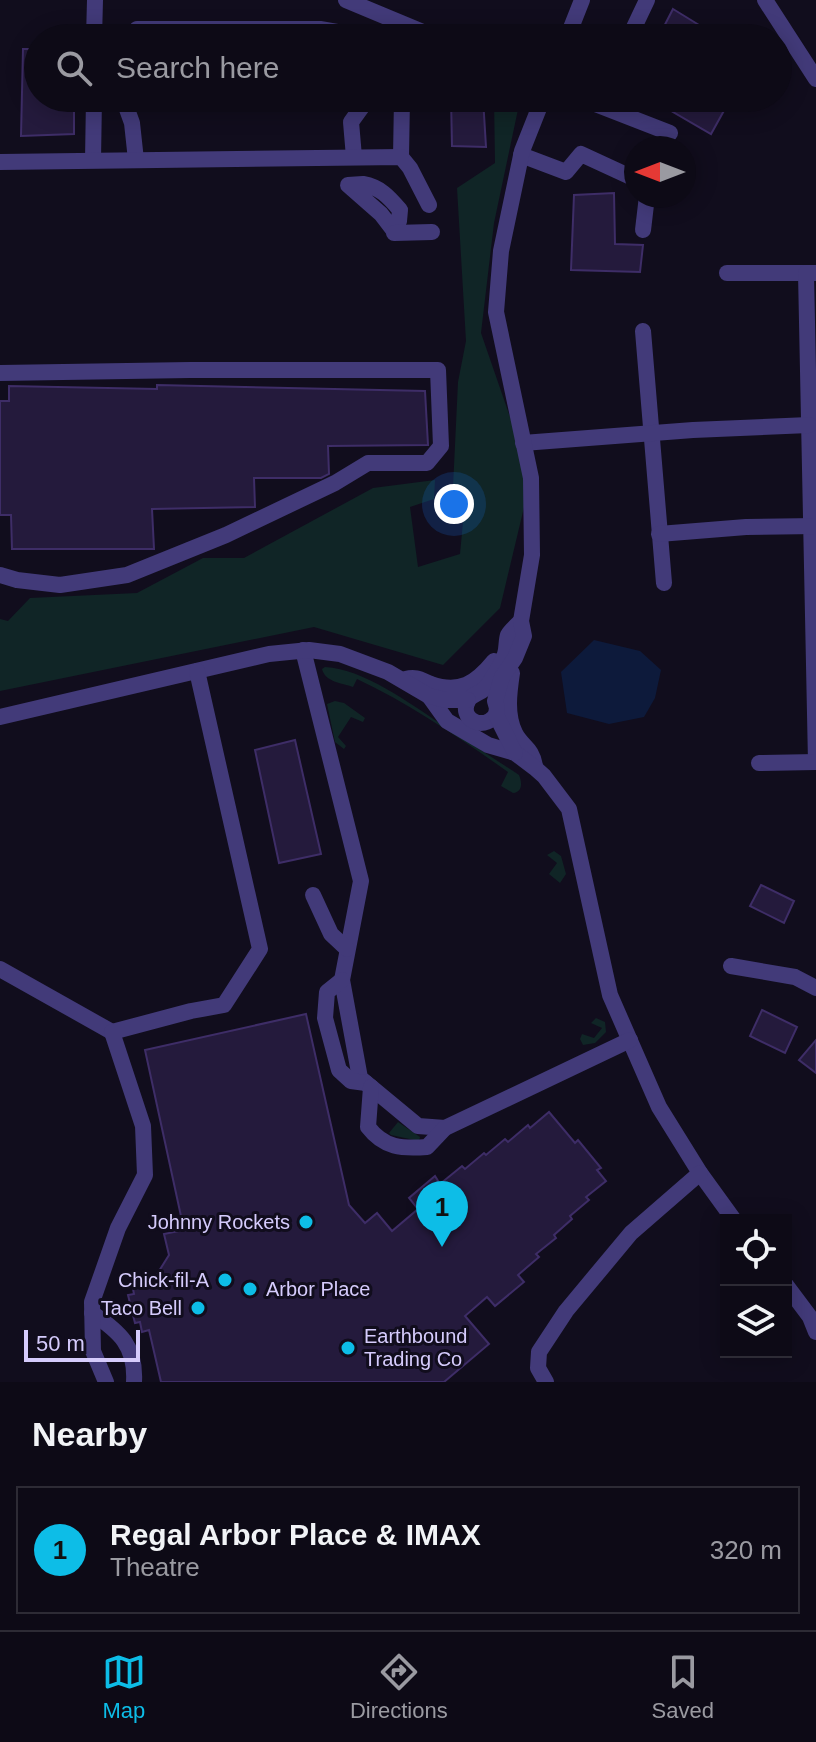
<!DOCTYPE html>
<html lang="en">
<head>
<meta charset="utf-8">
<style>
  :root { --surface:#0d0a16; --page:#1b1823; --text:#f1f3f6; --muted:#9a9aa1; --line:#2d2b35; --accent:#0dbde7 }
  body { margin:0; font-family:Helvetica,sans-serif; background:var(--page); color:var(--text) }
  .controls { position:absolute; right:24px; bottom:24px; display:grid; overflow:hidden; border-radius:0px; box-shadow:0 4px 20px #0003 }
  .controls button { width:72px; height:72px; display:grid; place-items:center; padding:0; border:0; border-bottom:2px solid var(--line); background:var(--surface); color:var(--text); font:40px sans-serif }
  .compass { position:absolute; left:624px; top:136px; width:72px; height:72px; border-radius:50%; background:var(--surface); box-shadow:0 4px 20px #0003; rotate:270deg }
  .scale { position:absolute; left:24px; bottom:20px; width:116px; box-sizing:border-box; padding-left:8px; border:4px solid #d5cbfc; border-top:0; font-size:22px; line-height:28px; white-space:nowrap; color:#d5cbfc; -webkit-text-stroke:6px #110d1d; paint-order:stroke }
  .you { position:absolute; left:454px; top:504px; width:28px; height:28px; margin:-20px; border:6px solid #fff; border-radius:50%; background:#1a73e8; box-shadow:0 0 0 12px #1a73e833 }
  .badge { display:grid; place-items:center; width:52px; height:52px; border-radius:50%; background:var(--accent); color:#111; font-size:26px; font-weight:700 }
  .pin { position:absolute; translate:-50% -66px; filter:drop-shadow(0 2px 4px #0008) }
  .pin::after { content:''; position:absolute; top:42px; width:28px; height:24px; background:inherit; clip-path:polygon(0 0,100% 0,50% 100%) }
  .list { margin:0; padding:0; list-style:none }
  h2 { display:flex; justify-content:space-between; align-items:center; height:104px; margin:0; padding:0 32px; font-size:34px }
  h2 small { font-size:26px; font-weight:400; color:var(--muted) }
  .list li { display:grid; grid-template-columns:52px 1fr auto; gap:24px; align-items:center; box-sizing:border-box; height:128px; margin:0 16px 16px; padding:0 16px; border:2px solid var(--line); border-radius:0px }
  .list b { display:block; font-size:30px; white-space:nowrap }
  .list p { margin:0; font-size:26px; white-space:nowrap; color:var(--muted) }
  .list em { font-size:26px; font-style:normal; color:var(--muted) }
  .icon { flex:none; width:44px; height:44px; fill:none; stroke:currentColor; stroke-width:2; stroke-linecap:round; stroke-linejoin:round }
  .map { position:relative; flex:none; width:816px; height:1382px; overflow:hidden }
  .search { position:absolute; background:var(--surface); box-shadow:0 4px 20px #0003; left:24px; right:24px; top:24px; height:88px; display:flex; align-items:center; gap:20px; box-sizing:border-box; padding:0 28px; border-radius:44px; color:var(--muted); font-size:30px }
  .sheet { height:248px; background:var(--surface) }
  nav { display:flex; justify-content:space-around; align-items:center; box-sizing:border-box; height:112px; border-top:2px solid var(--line); background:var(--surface); font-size:22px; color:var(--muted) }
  nav a { display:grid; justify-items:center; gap:4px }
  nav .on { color:var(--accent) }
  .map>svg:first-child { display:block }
  .green { fill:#102526 }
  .water { fill:#0d1a3b }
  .building { fill:#241a3c; stroke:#3e2d67; stroke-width:2 }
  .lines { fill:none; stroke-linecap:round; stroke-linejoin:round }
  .minor { stroke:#423a79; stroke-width:16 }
  .poi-dot { fill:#0dbde7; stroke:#110d1d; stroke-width:3 }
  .labels { text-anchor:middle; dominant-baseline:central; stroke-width:6; stroke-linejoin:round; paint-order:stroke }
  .poi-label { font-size:20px; fill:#d5cbfc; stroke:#110d1d; text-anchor:end }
</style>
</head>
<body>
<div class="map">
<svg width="816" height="1382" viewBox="0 0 816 1382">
  <rect width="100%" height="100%" fill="#110d1d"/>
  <g class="green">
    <polygon points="494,98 516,98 520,100 494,223 481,333 531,478 500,608 443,665 314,627 0,691 0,619 8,621 30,598 137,593 203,558 244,558 373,488 435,480 434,499 410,507 418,567 460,554 466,490 453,487 458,382 466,341 457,188 495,163"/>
    <path d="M325,667C364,669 409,703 441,724C467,741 493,758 519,775C522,782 523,792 513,793L501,786L508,772C460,738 410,704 357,679L353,687C342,683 325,682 322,669Z"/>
    <polygon points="335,701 344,703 365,718 363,722 351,717 338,737 346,746 344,749 335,742 327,704"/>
    <polygon points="554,851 561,856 566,874 560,883 549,874 557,863 547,855"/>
    <polygon points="596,1018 605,1022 606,1032 595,1043 583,1045 580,1039 582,1034 594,1038 602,1028 591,1023"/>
    <polygon points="398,1122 420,1137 419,1141 391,1135 389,1133"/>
  </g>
  <polygon class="water" points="594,640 640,651 661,670 655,698 644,717 609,724 567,713 561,672"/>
  <g class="building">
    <polygon points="673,9 720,38 658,38"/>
    <polygon points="23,49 38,49 38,98 74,98 74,134 21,136"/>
    <polygon points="451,98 483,98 486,147 452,146"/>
    <polygon points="649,98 731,98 711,134"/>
    <polygon points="614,193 615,244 643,245 640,272 571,270 574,195"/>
    <polygon points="157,385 425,391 428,445 328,446 329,474 321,478 254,478 255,507 152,509 154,549 12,549 11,515 0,515 0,401 9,401 9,386 157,389"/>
    <polygon points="295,740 321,854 279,863 255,750"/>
    <polygon points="761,885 794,901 784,923 750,906"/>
    <polygon points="762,1010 797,1027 785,1053 750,1036"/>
    <polygon points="306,1014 349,1205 365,1223 377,1213 392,1231 418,1209 409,1198 435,1176 440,1184 462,1166 465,1169 484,1153 486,1155 505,1139 508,1142 528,1125 530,1128 549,1112 575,1143 578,1140 601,1168 597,1170 606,1181 586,1197 589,1200 570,1216 572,1219 554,1235 556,1238 536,1254 539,1257 518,1275 524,1282 495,1306 487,1297 465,1316 489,1344 444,1382 161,1382 149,1330 142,1332 140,1322 135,1323 128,1295 134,1294 132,1284 154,1279 169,1255 164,1234 184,1230 145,1050"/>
    <polygon points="816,1040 816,1073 799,1060"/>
  </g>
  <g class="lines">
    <g class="minor">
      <polyline points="346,0 437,38"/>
      <polyline points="765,0 816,79"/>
      <polyline points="94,38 95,0"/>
      <polyline points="131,38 137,29 320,29 354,35 356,38"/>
      <polyline points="567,38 582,0"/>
      <polyline points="629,38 647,0"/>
      <polyline points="123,98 132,123 136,160"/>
      <polyline points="580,98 670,133"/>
      <polyline points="521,155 566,172 581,154 633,178 636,182"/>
      <polyline points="354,157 351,122 364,104 364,98"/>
      <polyline points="401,157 402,98"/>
      <polyline points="93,160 94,98"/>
      <polyline points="0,162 401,157 410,168 429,205"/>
      <path d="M363,184C380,187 389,197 400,210L399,221L394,231L381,214L348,185Z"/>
      <polyline points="643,230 647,196"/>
      <polyline points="394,233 432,232"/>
      <polyline points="727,273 806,273"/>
      <polyline points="816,273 806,273 816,762"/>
      <polyline points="643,331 664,583"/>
      <polyline points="0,373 190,370 438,370 441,446 427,463 368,463 335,483 226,535 127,575 60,585 17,580 0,575"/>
      <polyline points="523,443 693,430 809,425"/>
      <polyline points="659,534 746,527 816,526"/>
      <polyline points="303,650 361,881 342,980 360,1078 418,1126 445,1128"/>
      <path d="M512,673C509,693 506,714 515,733C522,747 532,747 535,766"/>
      <path d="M406,679C416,676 421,680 431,684C460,694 476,683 494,661"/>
      <polyline points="429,696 447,721 488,745 515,753 535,768 544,776 569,809 610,995 659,1107 700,1173 734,1220"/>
      <path d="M496,715C481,733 459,717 468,701C472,693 482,694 487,686C493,677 502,665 505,654C507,648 506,641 508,635C510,631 517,625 521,621"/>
      <polyline points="0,717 269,654 309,650 340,654 388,672 429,696 446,700 468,700"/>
      <polyline points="515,753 496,715 497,708 495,701 502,677 515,658 524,636 521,621 532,555 531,478 496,312 501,251 522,151 543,98"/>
      <polyline points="759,763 816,762"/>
      <polyline points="313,895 331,934 347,949"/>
      <polyline points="731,966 795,977 816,988"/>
      <polyline points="0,969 112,1032"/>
      <polyline points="342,980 327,992 325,1018 339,1070 351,1081 366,1083"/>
      <path d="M371,1087L368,1127C384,1148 402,1149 427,1147L445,1128L630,1040"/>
      <polyline points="786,1285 810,1317 816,1332"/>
      <path d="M92,1313C120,1332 136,1346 134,1382"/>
      <polyline points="106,1382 93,1351 92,1302 118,1228 145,1175 143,1126 112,1032 191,1011 224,1005 260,949 197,671"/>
      <polyline points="546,1382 538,1368 539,1352 566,1311 631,1233 700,1173"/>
    </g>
  </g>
  <g class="poi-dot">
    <circle cx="306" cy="1222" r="8"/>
    <circle cx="225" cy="1280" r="8"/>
    <circle cx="250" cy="1289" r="8"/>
    <circle cx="198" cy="1308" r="8"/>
    <circle cx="348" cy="1348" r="8"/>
  </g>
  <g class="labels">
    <g class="poi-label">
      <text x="290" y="1222">Johnny Rockets</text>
      <text x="209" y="1280">Chick-fil-A</text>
      <text x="266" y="1289" text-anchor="start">Arbor Place</text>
      <text x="182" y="1308">Taco Bell</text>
      <text x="364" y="1336" text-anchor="start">Earthbound<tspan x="364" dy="23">Trading Co</tspan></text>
    </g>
  </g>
</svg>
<div class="controls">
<button><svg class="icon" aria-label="locate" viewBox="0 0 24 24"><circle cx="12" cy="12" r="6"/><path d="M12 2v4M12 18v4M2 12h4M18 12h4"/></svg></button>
<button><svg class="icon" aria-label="layers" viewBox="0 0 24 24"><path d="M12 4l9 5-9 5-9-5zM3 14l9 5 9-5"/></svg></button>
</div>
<svg class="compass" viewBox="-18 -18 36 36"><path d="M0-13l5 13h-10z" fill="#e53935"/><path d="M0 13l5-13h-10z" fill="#9a9aa1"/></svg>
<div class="scale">50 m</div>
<div class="you"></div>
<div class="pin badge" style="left:442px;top:1247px">1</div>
<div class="search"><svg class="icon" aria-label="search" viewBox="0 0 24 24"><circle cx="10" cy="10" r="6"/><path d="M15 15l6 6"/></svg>Search here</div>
</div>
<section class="sheet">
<h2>Nearby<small></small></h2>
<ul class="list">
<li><span class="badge">1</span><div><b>Regal Arbor Place &amp; IMAX</b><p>Theatre</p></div><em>320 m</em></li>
</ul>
</section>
<nav>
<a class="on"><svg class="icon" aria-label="map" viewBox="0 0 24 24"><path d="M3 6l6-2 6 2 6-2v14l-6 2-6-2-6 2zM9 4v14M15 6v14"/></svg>Map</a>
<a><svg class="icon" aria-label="directions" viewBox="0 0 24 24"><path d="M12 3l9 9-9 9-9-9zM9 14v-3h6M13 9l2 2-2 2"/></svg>Directions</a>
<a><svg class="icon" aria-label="saved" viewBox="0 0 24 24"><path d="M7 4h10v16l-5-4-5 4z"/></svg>Saved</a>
</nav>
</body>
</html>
